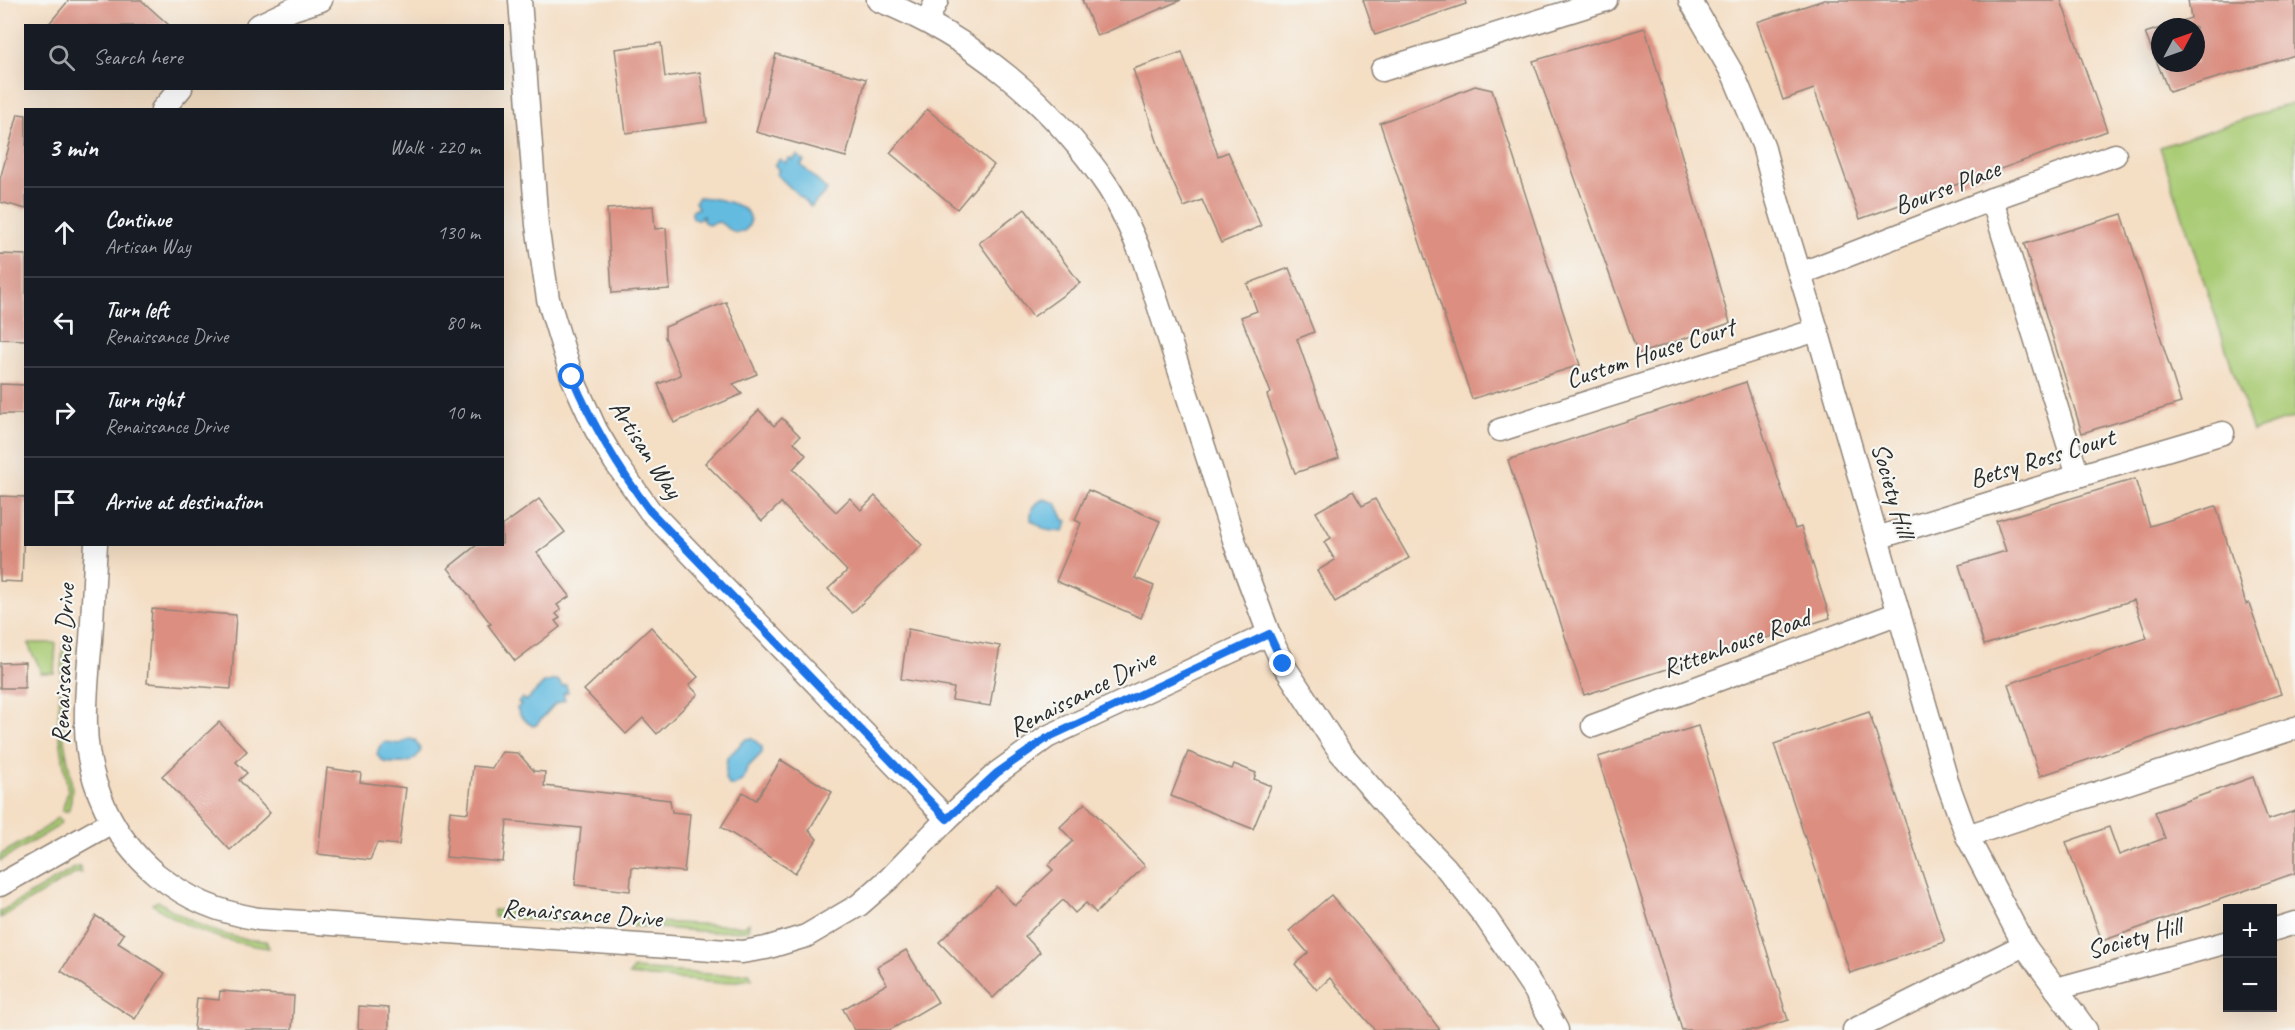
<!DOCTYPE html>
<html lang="en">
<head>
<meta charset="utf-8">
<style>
  :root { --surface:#171b24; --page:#242831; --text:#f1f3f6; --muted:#9ea1a6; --line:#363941 }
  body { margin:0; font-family:Caveat,sans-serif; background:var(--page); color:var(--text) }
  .controls { position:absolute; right:18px; bottom:18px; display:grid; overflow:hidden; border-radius:0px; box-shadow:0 6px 24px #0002 }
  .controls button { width:54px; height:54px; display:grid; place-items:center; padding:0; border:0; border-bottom:2px solid var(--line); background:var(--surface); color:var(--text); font:30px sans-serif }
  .compass { position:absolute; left:2151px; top:18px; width:54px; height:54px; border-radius:50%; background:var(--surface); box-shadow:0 6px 24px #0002; rotate:49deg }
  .stop { position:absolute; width:18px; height:18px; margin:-14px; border:4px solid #1a73e8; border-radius:50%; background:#fff }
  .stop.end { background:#1a73e8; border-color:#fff; box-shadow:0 2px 6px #0008 }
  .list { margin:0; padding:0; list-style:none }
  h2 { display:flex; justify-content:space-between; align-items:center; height:78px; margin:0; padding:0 24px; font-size:26px }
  h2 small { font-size:20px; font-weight:400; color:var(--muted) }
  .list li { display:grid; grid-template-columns:39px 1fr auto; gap:18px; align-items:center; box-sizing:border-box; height:90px; padding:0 24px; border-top:2px solid var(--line) }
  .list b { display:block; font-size:22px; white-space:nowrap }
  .list p { margin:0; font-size:20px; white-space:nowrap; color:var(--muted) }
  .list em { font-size:20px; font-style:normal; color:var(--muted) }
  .icon { flex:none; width:33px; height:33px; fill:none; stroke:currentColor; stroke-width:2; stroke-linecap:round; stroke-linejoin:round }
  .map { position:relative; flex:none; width:2295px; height:1030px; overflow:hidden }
  .search { position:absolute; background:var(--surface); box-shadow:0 6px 24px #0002; left:24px; top:24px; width:480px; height:66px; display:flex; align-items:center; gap:15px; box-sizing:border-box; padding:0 21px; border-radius:0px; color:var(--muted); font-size:22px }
  .panel { position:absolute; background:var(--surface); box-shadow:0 6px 24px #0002; left:24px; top:108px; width:480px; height:438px; border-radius:0px }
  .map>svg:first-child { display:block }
  .green { fill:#a9cb73; stroke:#6a7b4f; stroke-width:1.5 }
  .water { fill:#63bbe0; stroke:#477386; stroke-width:1.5 }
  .building { fill:#dc8f81 }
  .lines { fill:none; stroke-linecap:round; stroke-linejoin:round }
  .street-casing { stroke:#908478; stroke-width:25 }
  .street { stroke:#fff; stroke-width:22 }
  .route { stroke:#1a73e8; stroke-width:8 }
  .labels { text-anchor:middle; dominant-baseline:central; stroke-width:4.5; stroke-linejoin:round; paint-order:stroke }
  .street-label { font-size:26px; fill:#2b2b2b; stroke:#f6f6f2 }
</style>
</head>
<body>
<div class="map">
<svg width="2295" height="1030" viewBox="0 0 2295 1030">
  <rect width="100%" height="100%" fill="#f6f6f2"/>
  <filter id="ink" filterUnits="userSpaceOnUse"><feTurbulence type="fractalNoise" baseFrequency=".0167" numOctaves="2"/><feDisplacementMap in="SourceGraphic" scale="12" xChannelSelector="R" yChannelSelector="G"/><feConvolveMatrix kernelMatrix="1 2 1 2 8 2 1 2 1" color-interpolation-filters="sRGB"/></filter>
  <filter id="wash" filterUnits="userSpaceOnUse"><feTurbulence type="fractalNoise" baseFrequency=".008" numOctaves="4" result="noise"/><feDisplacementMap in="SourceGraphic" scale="24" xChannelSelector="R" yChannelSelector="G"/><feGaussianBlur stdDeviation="1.35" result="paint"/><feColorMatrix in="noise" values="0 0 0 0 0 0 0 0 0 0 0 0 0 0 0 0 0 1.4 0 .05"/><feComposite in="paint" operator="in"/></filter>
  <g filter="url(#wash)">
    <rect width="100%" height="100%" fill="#f4dec4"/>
    <g class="green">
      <polygon points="2295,102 2295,417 2253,431 2160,147"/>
      <path d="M29,643H56L54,673H40C41,661 29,655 29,643Z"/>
      <path d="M63,645L68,647C66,676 60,709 64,739C67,765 77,786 68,811H62L68,792L58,724Z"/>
      <polygon points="58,817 61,822 57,827 0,861 0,855 47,827"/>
      <polygon points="80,867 81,873 76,873 0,918 0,912 75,868"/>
      <path d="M158,901C190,923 226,940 266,941L269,948C227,943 186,929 152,904Z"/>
      <polygon points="493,910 588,917 585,923 494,917"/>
      <polygon points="631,921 743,926 749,923 748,930 714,932 632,926"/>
      <polygon points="633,969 724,975 749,973 752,979 721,983 629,975"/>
    </g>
    <g class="water">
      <polygon points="797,155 804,161 801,165 827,190 811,207 776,174 779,170 774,165 780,159 785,163 789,158 793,160"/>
      <path d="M699,197C716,198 767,206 745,231L735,233L719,222L708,225L703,221V216L698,220L694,219L692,215V211L698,208L695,202Z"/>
      <path d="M1044,499L1056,503L1064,520L1068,521L1063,532L1046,530L1031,520C1030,509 1035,503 1044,499Z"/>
      <path d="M556,680L559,681L562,686L566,685L568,692L563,693L565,700L555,704L536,725L533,726C526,722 519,716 517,708L521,705L518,702L523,698L526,701L544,683Z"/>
      <polygon points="752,738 762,747 762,753 747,768 744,779 734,786 730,786 725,779 727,758 746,739"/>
      <path d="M409,739L415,740L421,750C414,766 398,764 384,762L377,755C379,740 387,741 399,744Z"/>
    </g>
    <g id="blocks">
      <g class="building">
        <polygon points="69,0 141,0 170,26 47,26"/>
        <polygon points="1082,0 1181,0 1097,36"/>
        <polygon points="1363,0 1465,0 1466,4 1375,35"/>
        <polygon points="1824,0 2061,0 2107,131 1860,219 1814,89 1783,100 1757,22"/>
        <polygon points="2188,0 2295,0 2295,55 2169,92 2145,33 2160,28 2160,63 2196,63 2196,27 2164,27 2191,18"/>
        <polygon points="1645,28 1730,323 1638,354 1533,61"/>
        <polygon points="661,43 665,77 700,72 707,122 626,133 615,49"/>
        <polygon points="1182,52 1218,156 1228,152 1261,226 1221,243 1202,200 1184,207 1164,162 1133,69"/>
        <polygon points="776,54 866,79 846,157 756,132"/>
        <polygon points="1475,86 1492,90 1580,365 1472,399 1380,123"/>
        <polygon points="927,109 994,165 957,209 890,153"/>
        <polygon points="18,114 26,115 26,209 0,202 0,179"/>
        <polygon points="653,206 655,229 666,228 670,289 612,293 607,209"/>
        <polygon points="1025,209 1080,283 1033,317 979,243"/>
        <polygon points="2122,214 2181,403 2082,433 2024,244"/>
        <polygon points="0,254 26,255 26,340 0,339"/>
        <polygon points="1289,268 1314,332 1297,339 1339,458 1295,473 1267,395 1271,393 1241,317 1257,311 1247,284"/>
        <polygon points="726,302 757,374 733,384 742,394 674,423 658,384 681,375 665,337 665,327"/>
        <polygon points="1746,382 1795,529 1801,527 1830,618 1584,695 1508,460"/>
        <polygon points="0,384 26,385 26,414 0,414"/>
        <polygon points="759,410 774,426 782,418 800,436 794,442 806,455 793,469 836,512 850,498 861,510 875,496 922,545 852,613 828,589 847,571 781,503 762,521 705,463"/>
        <polygon points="2135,479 2150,526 2216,506 2246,604 2249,603 2281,694 2040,776 2008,684 2147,638 2134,600 1984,645 1959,565 2006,551 1996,521"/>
        <polygon points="1088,490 1160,521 1135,578 1154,586 1141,618 1056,581 1081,523 1075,520"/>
        <polygon points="1353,491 1362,506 1375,499 1409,558 1335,602 1317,571 1335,560 1324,542 1331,538 1316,512"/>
        <polygon points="0,496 25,497 22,582 0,581"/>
        <polygon points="539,499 565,532 537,553 570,596 557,605 561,610 556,614 560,618 555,621 560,627 515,661 488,625 491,624 448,568 478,544 502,544 502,526"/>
        <polygon points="152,609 236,615 231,689 147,683"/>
        <polygon points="651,627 698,677 689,685 698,694 657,734 643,718 626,734 584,690"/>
        <polygon points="908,629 1000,646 990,706 952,700 954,688 901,679"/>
        <polygon points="25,662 25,688 0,688 0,663"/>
        <polygon points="1869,712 1945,942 1850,973 1774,744"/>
        <polygon points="219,722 247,751 236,762 247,773 239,780 270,813 230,850 162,776"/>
        <polygon points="1698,726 1788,1020 1756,1030 1682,1030 1598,757"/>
        <polygon points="502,752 518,753 534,771 545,772 544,786 670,800 672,812 690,814 684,872 632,867 630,891 575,885 581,828 507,821 503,862 446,857 450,811 468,813 473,766 492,768"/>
        <polygon points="1188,752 1232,769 1234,764 1256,773 1254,779 1271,786 1253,829 1171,796"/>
        <polygon points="781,760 832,792 809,830 817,839 795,873 721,827 743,792 756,800"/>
        <polygon points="327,768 361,773 360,782 406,788 399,845 377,843 370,860 318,854"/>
        <polygon points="2253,777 2268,820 2295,811 2295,873 2102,941 2066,842 2109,827 2119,855 2165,838 2155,812"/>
        <polygon points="1085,803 1145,866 1096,913 1086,903 1075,913 1063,900 1025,936 1040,952 993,998 939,942 997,887 1015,906 1053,870 1048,865 1073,841 1060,827"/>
        <polygon points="1331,895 1386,958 1440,1030 1375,1030 1330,978 1317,990 1295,964 1308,953 1289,931"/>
        <polygon points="96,916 124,934 118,943 165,973 135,1019 61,971"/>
        <polygon points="906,950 938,1002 890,1030 855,1030 843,1009 887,984 877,967"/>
        <polygon points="220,991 294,996 292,1030 194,1030 197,998 219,1000"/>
        <polygon points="359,1006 389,1008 389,1030 358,1030"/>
      </g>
    </g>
  </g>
  <g filter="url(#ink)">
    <use href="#blocks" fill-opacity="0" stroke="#908478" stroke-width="1.5"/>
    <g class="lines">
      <defs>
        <g id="street">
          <polyline points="520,0 537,225 548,299 572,377 596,430 615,462 650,511 947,819"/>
          <path d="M878,0C971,36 1053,104 1108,187C1123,210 1133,236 1144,261L1236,546L1269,634L1283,664L1340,752L1392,812L1446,868L1486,918L1534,989L1557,1030"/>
          <polyline points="1690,0 1734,76 1763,145 1777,199 1817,330 1948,784 1967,836 2024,945 2086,1030"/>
          <polyline points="927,21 937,0"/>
          <polyline points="257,26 293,9 321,0"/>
          <polyline points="1382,70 1606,0"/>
          <polyline points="162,110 181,88"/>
          <polyline points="1992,199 2078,476"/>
          <polyline points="1800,274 1992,199 2115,155"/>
          <polyline points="1500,430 1817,330"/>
          <polyline points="1877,538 2078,476 2223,433"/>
          <path d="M96,544C94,576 93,608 91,640C88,669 85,698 86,726C87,783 113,838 156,874C189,900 218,912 259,919L742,952L766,948L806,936L859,905L890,878L947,819L997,773L1047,737L1269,634"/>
          <polyline points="1593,726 1899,613"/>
          <polyline points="1967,836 2295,728"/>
          <polyline points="0,885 112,822"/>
          <polyline points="2272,930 2295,923"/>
          <polyline points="2056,989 2228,942"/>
          <polyline points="1854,1030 2024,945"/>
        </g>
      </defs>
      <use href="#street" class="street-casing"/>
      <use href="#street" class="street"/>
    </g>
  </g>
  <g class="lines" filter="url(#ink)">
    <path class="route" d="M572,377C593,426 618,468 650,511L947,819L997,773L1047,738L1269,634L1283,664"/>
  </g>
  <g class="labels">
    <g class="street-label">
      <text transform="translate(1947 187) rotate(-21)">Bourse Place</text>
      <text transform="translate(1650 353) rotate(-18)">Custom House Court</text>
      <text transform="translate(646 449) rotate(57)">Artisan Way</text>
      <text transform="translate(2042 458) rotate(-17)">Betsy Ross Court</text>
      <text transform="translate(1893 490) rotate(74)">Society Hill</text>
      <text transform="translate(1736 643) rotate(-20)">Rittenhouse Road</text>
      <text transform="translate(63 664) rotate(-88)">Renaissance Drive</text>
      <text transform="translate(1082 693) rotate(-27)">Renaissance Drive</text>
      <text transform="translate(582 913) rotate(4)">Renaissance Drive</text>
      <text transform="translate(2134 938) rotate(-15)">Society Hill</text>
    </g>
  </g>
</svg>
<div class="controls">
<button>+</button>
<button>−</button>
</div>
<svg class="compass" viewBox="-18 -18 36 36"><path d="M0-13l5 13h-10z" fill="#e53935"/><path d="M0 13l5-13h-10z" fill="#9ea1a6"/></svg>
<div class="stop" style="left:572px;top:377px"></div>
<div class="stop end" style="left:1283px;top:664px"></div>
<div class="search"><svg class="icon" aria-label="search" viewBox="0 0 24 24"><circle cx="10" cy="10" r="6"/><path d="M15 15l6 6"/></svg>Search here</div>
<section class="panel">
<h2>3 min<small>Walk · 220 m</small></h2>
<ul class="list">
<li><svg class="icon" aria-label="ahead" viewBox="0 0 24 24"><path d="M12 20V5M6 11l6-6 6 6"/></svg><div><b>Continue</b><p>Artisan Way</p></div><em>130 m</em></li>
<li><svg class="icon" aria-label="left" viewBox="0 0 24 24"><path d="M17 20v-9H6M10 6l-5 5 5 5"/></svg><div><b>Turn left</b><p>Renaissance Drive</p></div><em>80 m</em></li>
<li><svg class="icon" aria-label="right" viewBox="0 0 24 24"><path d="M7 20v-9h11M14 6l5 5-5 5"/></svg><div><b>Turn right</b><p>Renaissance Drive</p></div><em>10 m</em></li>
<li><svg class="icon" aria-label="arrive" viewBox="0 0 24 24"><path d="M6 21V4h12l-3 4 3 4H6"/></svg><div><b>Arrive at destination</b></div></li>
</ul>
</section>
</div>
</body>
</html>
